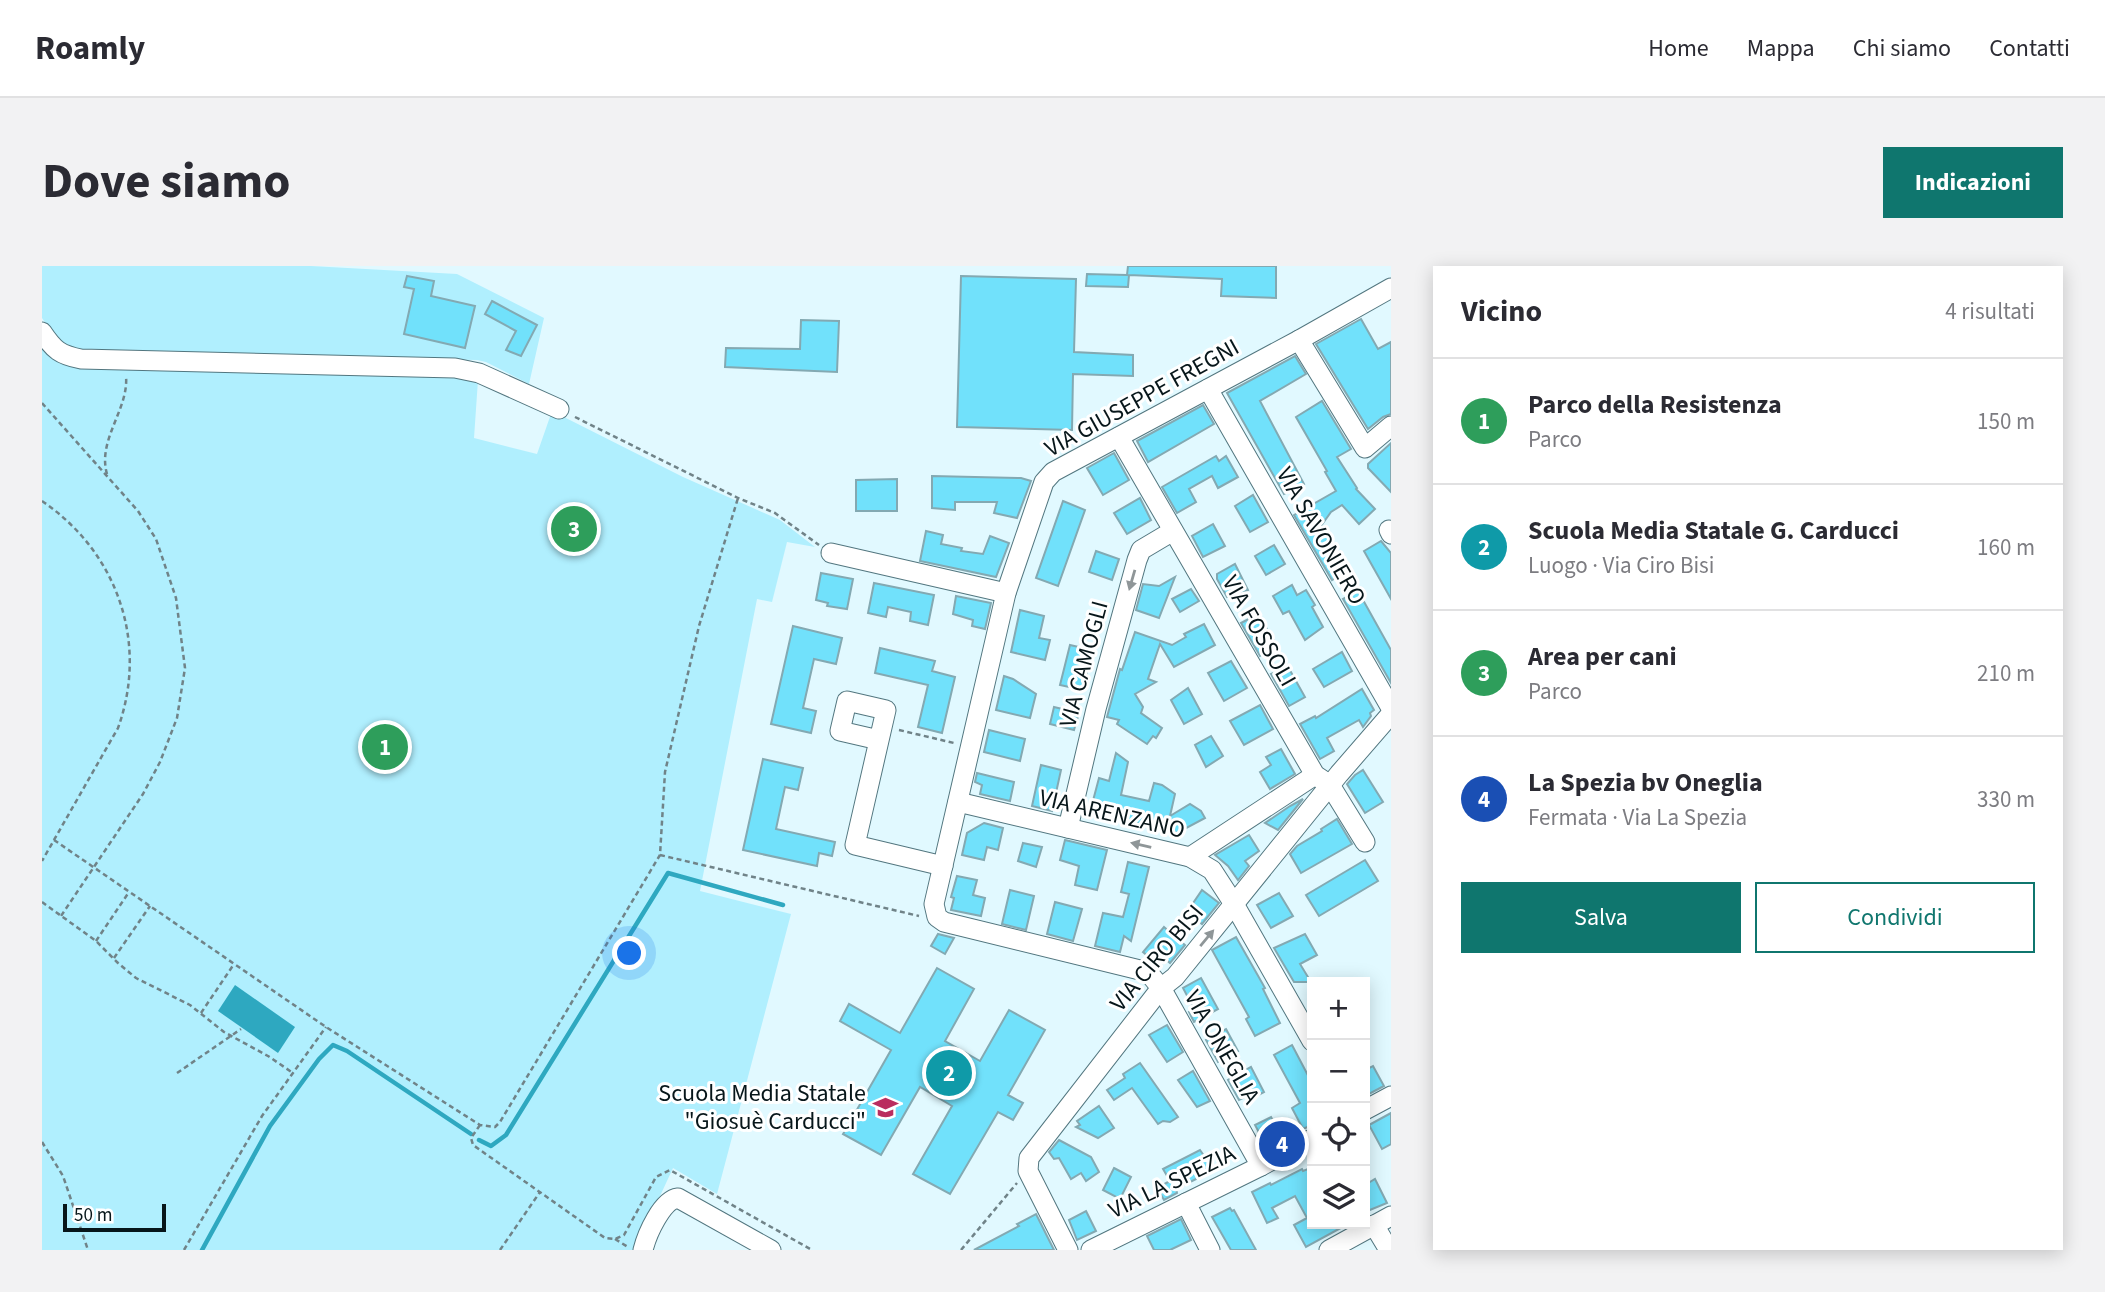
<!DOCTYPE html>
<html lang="it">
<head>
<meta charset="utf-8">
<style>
  :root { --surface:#fff; --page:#f2f2f3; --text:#2b2b33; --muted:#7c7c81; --line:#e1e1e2; --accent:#0f766e }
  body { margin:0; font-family:"Source Sans 3",sans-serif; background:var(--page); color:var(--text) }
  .controls { position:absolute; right:21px; bottom:21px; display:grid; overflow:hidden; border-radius:0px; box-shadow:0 4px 18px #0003 }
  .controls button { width:63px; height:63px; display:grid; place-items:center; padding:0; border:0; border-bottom:2px solid var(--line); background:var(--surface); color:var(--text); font:35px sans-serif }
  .scale { position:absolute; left:21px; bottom:18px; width:103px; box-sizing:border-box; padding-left:7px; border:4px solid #07161a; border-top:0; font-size:19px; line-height:24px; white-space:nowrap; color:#07161a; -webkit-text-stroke:5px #fff; paint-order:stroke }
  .you { position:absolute; left:588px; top:688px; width:24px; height:24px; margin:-18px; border:5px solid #fff; border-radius:50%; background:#1a73e8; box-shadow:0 0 0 10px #1a73e833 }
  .badge { display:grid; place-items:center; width:46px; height:46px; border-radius:50%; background:var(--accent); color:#fff; font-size:23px; font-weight:700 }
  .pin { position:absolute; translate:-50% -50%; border:4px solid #fff; box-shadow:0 2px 7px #0006 }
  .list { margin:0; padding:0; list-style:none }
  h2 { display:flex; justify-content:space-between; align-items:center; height:91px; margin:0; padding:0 28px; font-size:30px }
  h2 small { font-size:23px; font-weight:400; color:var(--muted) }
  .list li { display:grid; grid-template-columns:46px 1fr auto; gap:21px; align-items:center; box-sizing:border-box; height:126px; padding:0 28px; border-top:2px solid var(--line) }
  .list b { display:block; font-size:26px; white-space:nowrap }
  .list p { margin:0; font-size:23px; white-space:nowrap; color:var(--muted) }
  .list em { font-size:23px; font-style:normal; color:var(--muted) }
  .actions { display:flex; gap:14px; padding:21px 28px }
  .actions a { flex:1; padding:16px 0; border:2px solid var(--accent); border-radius:0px; text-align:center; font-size:24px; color:var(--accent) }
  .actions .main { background:var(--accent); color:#fff }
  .icon { flex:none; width:38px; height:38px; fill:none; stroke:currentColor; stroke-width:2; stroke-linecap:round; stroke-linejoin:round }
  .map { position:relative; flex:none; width:1349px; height:984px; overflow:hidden; border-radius:0px }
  header { display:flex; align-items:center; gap:42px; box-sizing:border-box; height:98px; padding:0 35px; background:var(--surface); border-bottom:2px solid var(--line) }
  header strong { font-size:33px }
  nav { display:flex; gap:38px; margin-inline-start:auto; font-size:24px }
  .intro { display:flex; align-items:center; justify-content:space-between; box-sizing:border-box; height:168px; padding:0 42px }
  h1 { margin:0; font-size:49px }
  .button { padding:18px 32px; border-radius:0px; background:var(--accent); color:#fff; font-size:24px; font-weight:700 }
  main { display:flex; gap:42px; padding:0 42px }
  aside { flex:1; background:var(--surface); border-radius:0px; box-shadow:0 4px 18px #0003 }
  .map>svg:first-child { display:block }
  .green { fill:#b0effe }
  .water { fill:#2ea8c0 }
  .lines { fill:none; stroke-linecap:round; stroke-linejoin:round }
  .stream { stroke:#2ea8c0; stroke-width:4.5 }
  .building { fill:#71e1fb; stroke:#83a9b2; stroke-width:2 }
  .minor-casing { stroke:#52767f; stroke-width:21 }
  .path { stroke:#708388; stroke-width:2.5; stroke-dasharray:5 3.5; stroke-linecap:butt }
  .minor { stroke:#fff; stroke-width:19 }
  .oneway { fill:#8f9698 }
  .labels { text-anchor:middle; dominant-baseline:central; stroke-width:6; stroke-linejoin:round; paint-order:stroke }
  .street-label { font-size:24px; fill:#07161a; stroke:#fff }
  .poi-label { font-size:24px; fill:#07161a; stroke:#fff; text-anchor:end }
</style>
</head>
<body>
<header>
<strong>Roamly</strong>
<nav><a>Home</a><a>Mappa</a><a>Chi siamo</a><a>Contatti</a></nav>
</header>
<div class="intro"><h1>Dove siamo</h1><a class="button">Indicazioni</a></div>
<main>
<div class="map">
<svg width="1349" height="984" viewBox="0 0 1349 984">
  <rect width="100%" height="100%" fill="#e1f9ff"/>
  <g class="green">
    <polygon points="0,0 269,0 415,8 502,52 487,118 444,96 435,94 23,86 0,52"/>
    <polygon points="0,72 18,98 400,105 436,114 432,172 495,188 510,145 641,211 738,254 773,281 745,276 730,336 715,333 658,625 749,648 675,928 631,902 593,984 0,984"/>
  </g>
  <polygon class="water" points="193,719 253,761 236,787 176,745"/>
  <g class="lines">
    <g class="stream">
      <polyline points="437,874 449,880 464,869 626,607 741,639"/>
      <polyline points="160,984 228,860 277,793 291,779 305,785 429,868"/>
    </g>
  </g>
  <g class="building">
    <polygon points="1086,0 1234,0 1234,32 1179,30 1180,13 1087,9 1086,21 1044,20 1045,8 1085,9"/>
    <polygon points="365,10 392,15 389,30 433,40 423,82 362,68 372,23 362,21"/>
    <polygon points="919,10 1034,13 1032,86 1091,89 1091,110 1031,108 1030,164 915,161"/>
    <polygon points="450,35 495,59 479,90 464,84 474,65 443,48"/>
    <polygon points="1319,53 1336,83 1349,76 1349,148 1341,151 1326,163 1274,78"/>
    <polygon points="759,54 797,55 795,106 683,101 684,82 758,83"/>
    <polygon points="1253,90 1264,108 1218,135 1262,218 1242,228 1185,127"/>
    <polygon points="1280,135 1309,183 1295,191 1315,222 1314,223 1333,243 1317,258 1300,239 1289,246 1279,260 1305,305 1290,314 1252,249 1294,225 1283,206 1285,205 1254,151"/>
    <polygon points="1161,139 1172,158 1106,196 1095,175"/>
    <polygon points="1349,177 1349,226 1326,202 1326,198"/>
    <polygon points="1072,187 1087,214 1061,229 1045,202"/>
    <polygon points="1174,190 1177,195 1184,190 1196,211 1176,222 1170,210 1147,223 1154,236 1135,247 1120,221"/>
    <polygon points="890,210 979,212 989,215 975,252 952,247 955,236 913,236 913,244 890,242"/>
    <polygon points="855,213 855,245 814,245 814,214"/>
    <polygon points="1211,229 1226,256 1208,266 1193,240"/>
    <polygon points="1098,232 1109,254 1085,268 1072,247"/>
    <polygon points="1021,235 1043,244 1016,320 994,312"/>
    <polygon points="1171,258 1183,280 1161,291 1150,270"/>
    <polygon points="884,265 901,269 899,278 920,282 919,285 941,288 948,270 967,277 954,311 878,295"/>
    <polygon points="1339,275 1349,287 1349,333 1322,285"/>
    <polygon points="1232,279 1243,298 1224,309 1213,290"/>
    <polygon points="1054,285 1077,293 1070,314 1047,306"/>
    <polygon points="1193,298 1206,324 1195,330 1193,327 1185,331 1175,313 1175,308"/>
    <polygon points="779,307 811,313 805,343 785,340 786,337 774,334"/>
    <polygon points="1133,311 1117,352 1094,344 1101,318 1117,320"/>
    <polygon points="832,317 892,329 886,359 868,355 869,346 846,341 844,351 826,347"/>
    <polygon points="1250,319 1255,329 1264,324 1273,339 1270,341 1281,361 1263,374 1247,345 1241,348 1231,330"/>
    <polygon points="1149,323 1157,335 1138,346 1130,333"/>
    <polygon points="1316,325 1349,384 1349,417 1301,333"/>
    <polygon points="914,330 949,337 943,363 930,360 931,354 911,348"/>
    <polygon points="978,344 1002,350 997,372 1008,374 1003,394 969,386"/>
    <polygon points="1216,348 1235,380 1218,390 1199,357"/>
    <polygon points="1162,358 1173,379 1132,401 1118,378 1106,413 1114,416 1093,428 1101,441 1099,447 1120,462 1114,472 1111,470 1105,478 1075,458 1077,454 1065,451 1078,403 1080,404 1093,366 1130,379 1144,371 1142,368"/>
    <polygon points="751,360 800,372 794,398 772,393 761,442 774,445 769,467 729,458"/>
    <polygon points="1028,379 1050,384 1041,424 1018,419"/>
    <polygon points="838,382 893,395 890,405 913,411 900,467 876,461 886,419 833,407"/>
    <polygon points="1300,386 1310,405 1282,421 1271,403"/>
    <polygon points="1189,395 1205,422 1182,435 1166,407"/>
    <polygon points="1245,399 1263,431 1247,440 1229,408"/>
    <polygon points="962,410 971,413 994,428 988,452 954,444"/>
    <polygon points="1146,422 1160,448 1142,458 1129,434"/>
    <polygon points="1320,423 1332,444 1328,447 1329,450 1321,461 1317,454 1285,472 1292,485 1278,493 1258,458 1273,450 1274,452"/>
    <polygon points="1218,439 1231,463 1202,479 1188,455"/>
    <polygon points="1012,441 1037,447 1032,464 1008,458"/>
    <polygon points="947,464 983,473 978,495 942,486"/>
    <polygon points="1169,470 1181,490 1164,501 1153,479"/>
    <polygon points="1239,483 1253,508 1228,523 1218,506 1229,499 1224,491"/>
    <polygon points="1074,487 1086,496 1079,529 1107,535 1112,517 1120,519 1133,528 1128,550 1148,538 1159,545 1163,552 1135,567 1048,546 1057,512 1067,515"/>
    <polygon points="721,493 761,502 756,524 743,521 734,563 793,576 790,590 777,587 775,600 701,584"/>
    <polygon points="999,499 1019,504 1010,545 990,540"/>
    <polygon points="1321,504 1341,536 1323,547 1305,518 1313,509"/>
    <polygon points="935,507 972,516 968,535 938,528 940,519 933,516"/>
    <polygon points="1261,533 1236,564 1223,557 1248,540"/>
    <polygon points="1295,553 1310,578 1259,607 1248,588 1255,580 1280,565 1279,563"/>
    <polygon points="942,557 961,562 956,584 945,581 942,594 920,589 925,567"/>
    <polygon points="1207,569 1217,585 1203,595 1207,600 1196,614 1186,600 1173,589"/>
    <polygon points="1023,574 1065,584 1055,624 1033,619 1037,600 1018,594"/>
    <polygon points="981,577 1000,581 994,601 976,595"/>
    <polygon points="1323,594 1336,615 1277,650 1264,629"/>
    <polygon points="1086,596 1107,601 1089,675 1082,670 1078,686 1053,680 1061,647 1081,651 1087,628 1079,626"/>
    <polygon points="915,610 935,614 931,629 943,632 939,650 909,644 912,632 909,631"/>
    <polygon points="968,624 992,630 984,664 960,658"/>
    <polygon points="1160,624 1177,637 1160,658 1145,646"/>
    <polygon points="1237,627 1251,650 1229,662 1215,639"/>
    <polygon points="1013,636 1040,643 1031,675 1005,668"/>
    <polygon points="1122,661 1143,679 1128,697 1119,689 1113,696 1101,686"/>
    <polygon points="896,668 912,672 903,688 889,680"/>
    <polygon points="1263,668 1275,689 1258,698 1269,716 1252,716 1232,682"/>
    <polygon points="1194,671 1223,722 1221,723 1238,757 1213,770 1204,753 1207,751 1170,684"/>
    <polygon points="895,702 932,723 903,775 938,795 967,744 1003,764 966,829 981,837 971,854 956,846 908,928 871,908 910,840 878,821 839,889 801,868 849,784 798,755 807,738 858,767"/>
    <polygon points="1159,712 1176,743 1152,756 1147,746 1152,743 1141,722"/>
    <polygon points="1125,759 1141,786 1125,796 1107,769"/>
    <polygon points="1184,763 1196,785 1176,796 1164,774"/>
    <polygon points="1250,779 1270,817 1270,859 1261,863 1250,842 1258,837 1232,789"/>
    <polygon points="1098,797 1136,851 1128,856 1121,855 1116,858 1090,822 1072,834 1065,824 1083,812 1081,808"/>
    <polygon points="1331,800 1342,820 1323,830 1323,804"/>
    <polygon points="1209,801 1222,826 1211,832 1209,828 1197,834 1186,814"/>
    <polygon points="1151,805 1168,835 1155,841 1136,814"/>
    <polygon points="1057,840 1072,862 1056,872 1034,861 1038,859 1035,855"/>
    <polygon points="1349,847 1349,878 1340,883 1327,859"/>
    <polygon points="1229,851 1239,870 1223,878 1213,859"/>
    <polygon points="1017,874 1049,891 1057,906 1044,915 1039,907 1029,913 1017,892 1012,893 1007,886"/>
    <polygon points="1158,884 1172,904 1134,923 1135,927 1122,934 1115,922 1128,915 1121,903"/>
    <polygon points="1072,902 1089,911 1078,933 1061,924"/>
    <polygon points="1260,903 1261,905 1266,903 1270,911 1270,958 1306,958 1264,981 1252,959 1265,952 1253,930 1230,942 1236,952 1225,957 1210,926 1228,917 1229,919"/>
    <polygon points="1333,913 1345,937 1323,946 1323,919"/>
    <polygon points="1188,942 1190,945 1192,944 1214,984 1189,984 1170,951"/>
    <polygon points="1044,945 1054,965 1035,974 1027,954"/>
    <polygon points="994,948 1012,984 932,984 977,960 975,958"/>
    <polygon points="1139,953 1149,974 1128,984 1112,984 1105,970"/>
  </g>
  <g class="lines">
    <defs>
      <g id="minor">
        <path d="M0,66C12,84 18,89 39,93L413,102L437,107L517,143"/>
        <polyline points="1257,74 1323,182 1349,160"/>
        <polyline points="1166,123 1349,442"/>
        <polyline points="1077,171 1273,509 1288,519 1323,576"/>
        <polyline points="1347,264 1349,268"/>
        <polyline points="789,287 964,327"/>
        <polyline points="837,474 798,465 805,435 844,444 813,579 901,600"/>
        <polyline points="916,536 1148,591 1170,604 1192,638 1270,775"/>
        <polyline points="1026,562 1054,443 1095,294 1099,284 1131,265"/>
        <polyline points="1148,591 1273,509"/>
        <polyline points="1323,844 1349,830"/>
        <polyline points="1219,900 1119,722 1106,706 902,656 895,651 892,638 964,327 1002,216 1011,206 1257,74 1349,22"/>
        <polyline points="1144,937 1168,984"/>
        <polyline points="1332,959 1347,984"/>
        <path d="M601,984C605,968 620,934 636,932L729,984"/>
        <polyline points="1026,984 986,905 987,892 1119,722 1133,711 1297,508 1349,448"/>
        <polyline points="1049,984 1219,900 1270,873"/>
        <polyline points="1287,984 1349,950"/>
      </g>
    </defs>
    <use href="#minor" class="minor-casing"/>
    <g class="path">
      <polyline points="0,137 96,245 114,273 134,332 143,402 135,452 118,496 101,528 19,650"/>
      <polyline points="533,151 696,232 733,247 777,279"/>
      <path d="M65,208C55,174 87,143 84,110"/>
      <path d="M0,235C75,286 107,376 76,462L0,595"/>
      <polyline points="857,464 912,477"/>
      <polyline points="12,574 284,761 438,859 453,861 458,856 618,589 623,506 657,360 696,232"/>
      <polyline points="618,589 877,650"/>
      <polyline points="0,636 54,675 76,697 94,712 148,739 182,766 226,790 251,807"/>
      <polyline points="54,675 87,626"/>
      <polyline points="72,692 108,640"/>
      <polyline points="159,747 192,698"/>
      <polyline points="135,807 199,763"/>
      <polyline points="438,859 429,872 431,879 563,972 573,973 582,969 614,911 628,904 770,984"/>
      <polyline points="0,876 21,910 46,984"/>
      <polyline points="573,973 586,981"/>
      <polyline points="142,984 220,850 284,761"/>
      <polyline points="458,984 498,926"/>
      <polyline points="919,984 975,917"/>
    </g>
    <use href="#minor" class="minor"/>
  </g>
  <defs><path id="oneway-solid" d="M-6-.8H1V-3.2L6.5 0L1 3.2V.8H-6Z" transform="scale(1.75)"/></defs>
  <g class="oneway">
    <use href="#oneway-solid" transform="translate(1090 314) rotate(106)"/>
    <use href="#oneway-solid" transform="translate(1099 579) rotate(-167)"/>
    <use href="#oneway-solid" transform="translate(1165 672) rotate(-50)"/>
  </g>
  <defs>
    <symbol id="school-bare" viewBox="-9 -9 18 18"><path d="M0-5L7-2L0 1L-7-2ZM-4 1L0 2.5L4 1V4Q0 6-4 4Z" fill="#ba2d5f" stroke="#fff" stroke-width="2.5" paint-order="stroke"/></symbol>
  </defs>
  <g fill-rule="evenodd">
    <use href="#school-bare" x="826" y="824" width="35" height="35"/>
  </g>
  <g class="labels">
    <g class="street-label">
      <text transform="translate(1100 132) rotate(-29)">VIA GIUSEPPE FREGNI</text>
      <text transform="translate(1279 270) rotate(60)">VIA SAVONIERO</text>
      <text transform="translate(1217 365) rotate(60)">VIA FOSSOLI</text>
      <text transform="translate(1042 398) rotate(-75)">VIA CAMOGLI</text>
      <text transform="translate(1070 548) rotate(13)">VIA ARENZANO</text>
      <text transform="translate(1115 692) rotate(-50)">VIA CIRO BISI</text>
      <text transform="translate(1180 781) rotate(60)">VIA ONEGLIA</text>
      <text transform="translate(1130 916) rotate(-26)">VIA LA SPEZIA</text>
    </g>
    <g class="poi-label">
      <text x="824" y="827">Scuola Media Statale<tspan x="824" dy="28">"Giosuè Carducci"</tspan></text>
    </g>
  </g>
</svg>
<div class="controls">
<button>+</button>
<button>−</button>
<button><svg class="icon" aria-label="locate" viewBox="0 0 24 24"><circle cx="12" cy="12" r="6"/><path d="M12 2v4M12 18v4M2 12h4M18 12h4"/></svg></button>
<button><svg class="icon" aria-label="layers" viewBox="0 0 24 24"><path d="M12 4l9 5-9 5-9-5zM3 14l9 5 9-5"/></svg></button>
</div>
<div class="scale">50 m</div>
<div class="you"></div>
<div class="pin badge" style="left:343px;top:481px;background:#2e9e5b">1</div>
<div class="pin badge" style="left:907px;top:807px;background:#0f9aa8">2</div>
<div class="pin badge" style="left:532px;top:263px;background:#2e9e5b">3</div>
<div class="pin badge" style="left:1240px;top:878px;background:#1a4fb4">4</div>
</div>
<aside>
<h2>Vicino<small>4 risultati</small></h2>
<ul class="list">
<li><span class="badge" style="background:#2e9e5b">1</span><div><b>Parco della Resistenza</b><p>Parco</p></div><em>150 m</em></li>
<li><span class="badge" style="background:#0f9aa8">2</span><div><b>Scuola Media Statale G. Carducci</b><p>Luogo · Via Ciro Bisi</p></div><em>160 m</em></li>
<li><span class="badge" style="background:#2e9e5b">3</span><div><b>Area per cani</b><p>Parco</p></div><em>210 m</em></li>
<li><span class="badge" style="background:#1a4fb4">4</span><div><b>La Spezia bv Oneglia</b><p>Fermata · Via La Spezia</p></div><em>330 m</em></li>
</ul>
<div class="actions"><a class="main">Salva</a><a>Condividi</a></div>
</aside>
</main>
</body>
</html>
